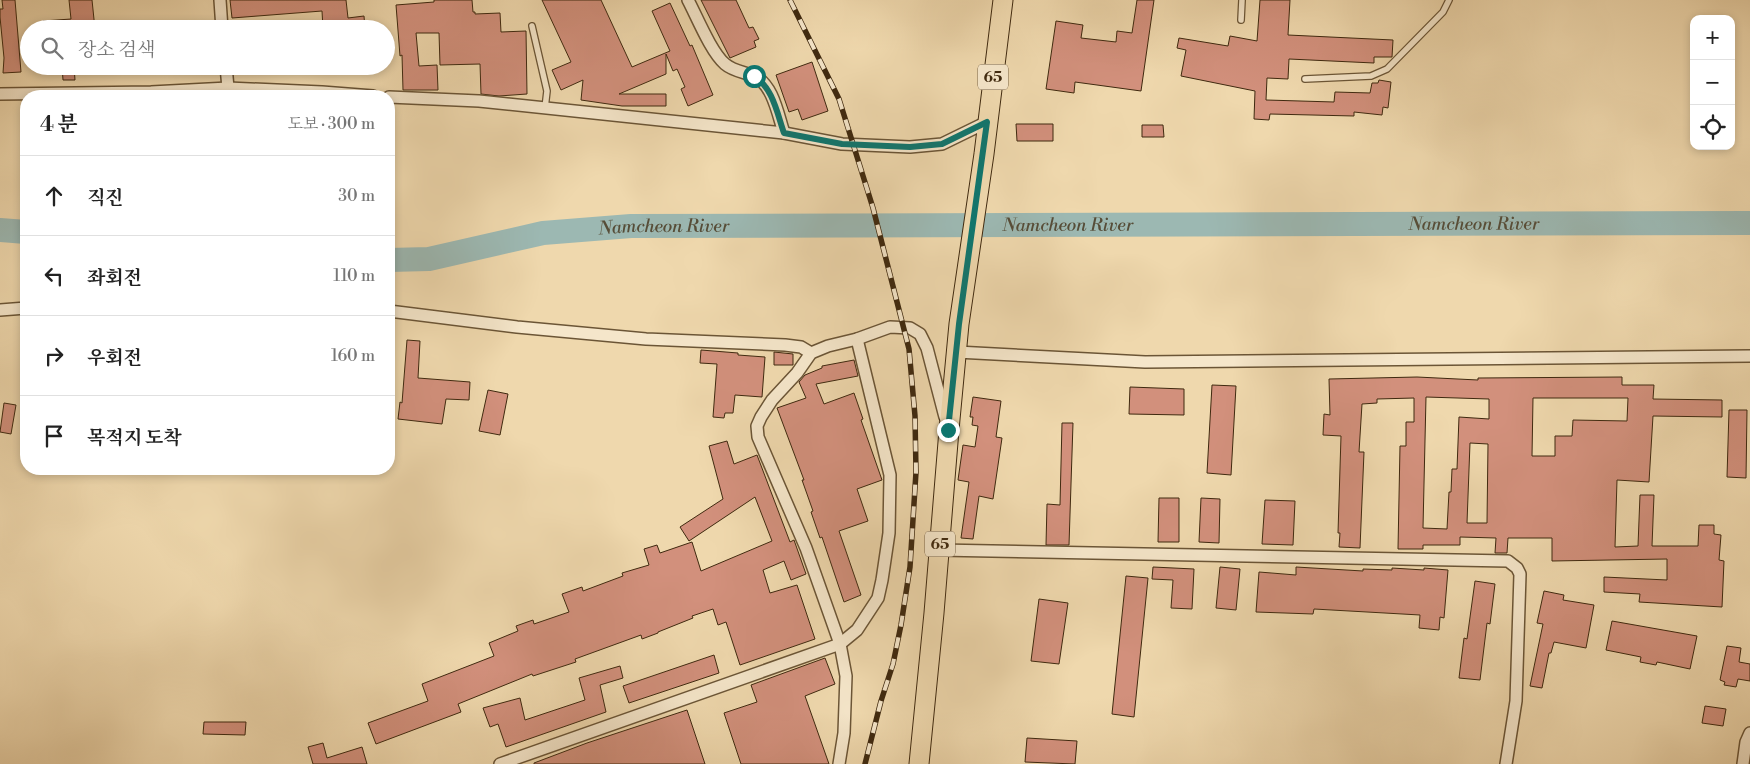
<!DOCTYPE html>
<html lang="ko">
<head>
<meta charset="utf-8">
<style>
  :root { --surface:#fff; --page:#f2f2f2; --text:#222; --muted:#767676; --line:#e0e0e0 }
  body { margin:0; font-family:"Libre Bodoni","Noto Serif KR",serif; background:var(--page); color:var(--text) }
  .controls { position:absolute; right:15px; top:15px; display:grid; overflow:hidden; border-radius:10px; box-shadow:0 2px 8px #0003 }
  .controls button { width:45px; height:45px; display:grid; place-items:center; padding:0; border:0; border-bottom:1px solid var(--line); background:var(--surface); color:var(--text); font:25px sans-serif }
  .stop { position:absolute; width:15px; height:15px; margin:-11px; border:4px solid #0f766e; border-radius:50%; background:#fff }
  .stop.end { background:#0f766e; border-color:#fff; box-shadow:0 1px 5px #0008 }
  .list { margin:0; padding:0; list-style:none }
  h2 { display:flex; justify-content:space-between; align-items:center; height:65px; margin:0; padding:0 20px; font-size:21px }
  h2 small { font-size:16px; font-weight:400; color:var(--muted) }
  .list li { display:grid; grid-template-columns:32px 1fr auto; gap:15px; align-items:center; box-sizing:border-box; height:80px; padding:0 20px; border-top:1px solid var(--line) }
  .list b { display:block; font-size:19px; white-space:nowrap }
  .list em { font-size:16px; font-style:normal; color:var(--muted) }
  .icon { flex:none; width:28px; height:28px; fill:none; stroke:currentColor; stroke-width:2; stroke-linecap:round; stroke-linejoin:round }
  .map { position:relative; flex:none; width:1750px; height:764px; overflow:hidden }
  .search { position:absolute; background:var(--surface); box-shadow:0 2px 8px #0003; left:20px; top:20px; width:375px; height:55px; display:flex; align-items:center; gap:12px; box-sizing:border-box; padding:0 18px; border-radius:28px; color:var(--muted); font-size:19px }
  .panel { position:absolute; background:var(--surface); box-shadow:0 2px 8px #0003; left:20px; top:90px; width:375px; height:385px; border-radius:20px }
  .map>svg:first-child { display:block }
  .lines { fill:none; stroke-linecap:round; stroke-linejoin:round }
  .river { stroke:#9cb8b2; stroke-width:24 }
  .building { fill:#d2907c; stroke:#3f290f; fill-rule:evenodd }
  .service-casing { stroke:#6b5536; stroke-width:8 }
  .minor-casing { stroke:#6b5536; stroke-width:14 }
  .primary-casing { stroke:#3f290f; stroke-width:21 }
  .service { stroke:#f5e6ca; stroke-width:5.5 }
  .minor { stroke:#f5e6ca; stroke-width:11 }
  .primary { stroke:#efd8ad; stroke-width:19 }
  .rail-casing { stroke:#3f290f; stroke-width:5.5 }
  .rail { stroke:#f5e6ca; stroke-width:4; stroke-dasharray:11; stroke-linecap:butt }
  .route { stroke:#0f766e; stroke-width:6 }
  .labels { text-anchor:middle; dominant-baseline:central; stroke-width:5; stroke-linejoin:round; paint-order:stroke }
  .shield { fill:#f5e6ca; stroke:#766247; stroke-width:1 }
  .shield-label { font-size:15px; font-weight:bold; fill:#3f290f }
  .water-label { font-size:18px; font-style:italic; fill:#564d38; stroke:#f5e6ca }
</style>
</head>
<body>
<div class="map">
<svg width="1750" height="764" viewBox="0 0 1750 764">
  <rect width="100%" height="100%" fill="#efd8ad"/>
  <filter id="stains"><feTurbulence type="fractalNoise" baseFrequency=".004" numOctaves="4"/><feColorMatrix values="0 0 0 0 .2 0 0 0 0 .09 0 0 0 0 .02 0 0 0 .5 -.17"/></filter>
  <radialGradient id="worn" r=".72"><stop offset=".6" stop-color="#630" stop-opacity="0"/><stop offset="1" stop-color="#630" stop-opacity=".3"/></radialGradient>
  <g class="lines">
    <g class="river">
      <polyline points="0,230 26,232"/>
      <path id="s1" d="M389,260L429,259L543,233L631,226L1750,223"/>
    </g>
  </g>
  <g class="building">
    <polygon points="2,0 15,0 21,72 3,73 4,58 0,17 0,9 3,9"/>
    <polygon points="69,0 92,0 95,29 43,29 43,21 71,19"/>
    <polygon points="230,0 346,0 348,18 364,16 365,29 323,29 322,11 232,18"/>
    <polygon points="434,0 472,0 473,12 475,12 475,14 500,13 501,32 526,31 527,94 499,96 481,94 480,64 440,65 439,33 416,33 419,66 437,65 438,90 403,90 402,55 400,56 396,5 434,2"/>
    <polygon points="542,0 601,0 632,67 670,51 652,11 670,3 690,46 692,45 713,95 688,106 681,89 685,87 677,69 673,71 666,54 666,74 619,94 666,94 666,106 622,106 581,100 583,80 561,90 552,70 571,62"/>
    <polygon points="701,0 736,0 749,28 753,27 759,39 754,41 756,47 730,58"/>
    <polygon points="1137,0 1154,0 1141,91 1075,82 1074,93 1046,89 1056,21 1083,25 1081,38 1116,42 1117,31 1132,33"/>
    <polygon points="1260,0 1290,0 1288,35 1393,40 1392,57 1374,57 1374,63 1289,59 1288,79 1267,78 1266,100 1334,102 1335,92 1370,93 1372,83 1378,83 1379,80 1391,82 1388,108 1383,107 1382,115 1354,112 1354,116 1270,114 1269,120 1254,119 1255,91 1181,76 1186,50 1177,48 1179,38 1228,46 1230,36 1257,41"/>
    <polygon points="812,62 828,111 802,120 798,109 789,112 776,75"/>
    <polygon points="62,66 74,66 75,80 63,80"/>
    <polygon points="1016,124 1053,124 1053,141 1017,141"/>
    <polygon points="1142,125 1163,125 1164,137 1142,137"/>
    <polygon points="407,340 420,341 418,378 470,382 469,400 446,399 442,424 398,419 400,402 402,403"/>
    <polygon points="701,350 738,353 738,355 765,357 762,397 735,395 733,413 725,413 724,418 713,417 717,364 700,363"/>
    <polygon points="774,352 793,354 793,365 774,365"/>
    <polygon points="854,360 858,376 816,384 824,404 854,393 863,419 861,420 882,480 857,489 868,521 839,531 861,595 844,602 822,537 820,538 811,512 813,511 802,480 804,480 777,408 806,398 799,382 805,375 822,368 822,366"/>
    <path d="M1417,377L1478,380V378L1622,377V385H1654L1653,399L1722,400V417L1653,416L1649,482L1617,480L1615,547L1638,546L1640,495H1654L1652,546H1698L1699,525H1714V534L1721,535L1719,560L1724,561L1722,607L1639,602L1640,594L1604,592V577L1667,580V559L1552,561V538H1508L1507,553H1495L1496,538L1460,537V545H1423V549H1398L1400,446H1406V422H1414V398L1377,399V403L1362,404L1359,452H1364L1360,548L1339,547L1340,533H1338L1341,436L1323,435L1324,414L1330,415L1329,379ZM1426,397L1489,399V419L1459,417L1457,469H1452L1451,492H1449L1447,529L1423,528ZM1533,398H1628L1627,421L1573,420L1572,436H1555V456H1532ZM1470,443L1488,444L1487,523H1467Z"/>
    <polygon points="1212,385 1236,386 1231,475 1207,473"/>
    <polygon points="1130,387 1184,389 1184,415 1129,414"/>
    <polygon points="488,390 508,394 500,435 479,431"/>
    <polygon points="973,397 1001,401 996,437 1002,438 993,499 979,496 973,539 961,538 969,482 958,480 963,445 975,447 978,426 972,425 973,417 970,417"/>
    <polygon points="4,403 16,405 11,434 0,432"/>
    <polygon points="1729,410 1747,410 1746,478 1727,477"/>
    <polygon points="1062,423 1073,423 1069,545 1046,545 1047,504 1060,505"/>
    <polygon points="727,441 734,464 757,455 790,542 794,540 806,574 791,580 784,561 763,570 770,593 797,585 815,639 740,665 726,622 718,625 713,609 692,616 693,618 658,632 658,633 642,639 641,635 575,659 576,662 533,676 532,674 458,704 461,712 376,744 368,723 428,701 422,684 494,656 489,643 518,631 516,626 533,620 534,624 569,612 562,594 582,587 583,591 623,576 622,573 649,565 644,549 657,545 660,553 692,542 701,571 772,541 755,497 689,541 680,527 723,499 709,446"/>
    <polygon points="1159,498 1179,498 1179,542 1158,542"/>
    <polygon points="1201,498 1220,499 1219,543 1199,542"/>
    <polygon points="1265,500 1295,501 1293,545 1262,544"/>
    <polygon points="1153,567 1194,569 1192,609 1171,608 1173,580 1152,579"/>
    <polygon points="1220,567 1240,569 1236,610 1216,608"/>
    <polygon points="1296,567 1363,571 1363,569 1392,570 1392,568 1424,570 1424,568 1448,570 1444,618 1440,617 1439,630 1419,628 1420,615 1314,609 1313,614 1256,612 1259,572 1296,575"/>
    <polygon points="1126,576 1148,578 1134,717 1112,714"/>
    <polygon points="1475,581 1495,584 1490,624 1487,623 1480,680 1459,678 1464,638 1467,639"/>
    <polygon points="1544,591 1564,595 1563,600 1594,605 1586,648 1554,642 1551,653 1549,653 1542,688 1530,686 1543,624 1537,623"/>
    <polygon points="1039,599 1068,603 1059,664 1031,661"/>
    <polygon points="1612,621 1697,636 1690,669 1657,662 1656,665 1640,662 1641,657 1606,650"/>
    <polygon points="1727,646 1741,648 1739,662 1750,664 1750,681 1738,679 1736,687 1724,685 1725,682 1720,680"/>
    <polygon points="714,655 719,673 629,703 623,686"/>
    <polygon points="825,658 835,684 805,696 829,764 741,764 724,713 757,702 751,685"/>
    <polygon points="620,666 623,678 600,685 606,712 506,747 498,724 490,727 483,708 520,698 525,720 585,700 579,678"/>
    <polygon points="1705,706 1726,709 1723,726 1702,723"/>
    <polygon points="687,710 705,764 534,764 534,763 587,743"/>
    <polygon points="204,722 246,722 245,735 203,734"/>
    <polygon points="1027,738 1077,741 1075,764 1025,762"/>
    <polygon points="323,743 327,758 362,747 367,764 313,764 308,747"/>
  </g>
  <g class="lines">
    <defs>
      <g id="service">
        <polyline points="1241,20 1242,0"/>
        <polyline points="532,26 547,91 545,108"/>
        <polyline points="1305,79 1371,76 1387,69 1443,12 1449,0"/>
      </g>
      <g id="minor">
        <polyline points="220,0 222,29"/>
        <path d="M688,0C697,17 711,52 725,64C733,71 744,72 754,76C773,84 778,115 784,133"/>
        <polyline points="226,66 228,88"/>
        <polyline points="0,94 151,92 228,88 322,92 373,96"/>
        <polyline points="389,97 479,101 784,133 842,144 910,147 942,144 987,122"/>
        <polyline points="0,310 26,308"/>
        <polyline points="389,311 517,327 646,339 785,345 801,347 811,353"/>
        <polyline points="957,352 1145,362 1750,356"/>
        <polyline points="939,550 1508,561 1517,568 1520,574 1516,701 1506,764"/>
        <polyline points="500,764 840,644 857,630 878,598 882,580 889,533 890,475 857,339"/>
        <polyline points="839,764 844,733 846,676 840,644 806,548 758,437 757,426 761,417 772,400 797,373 811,353 828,346 857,339 890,327 910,328 920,334 927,348 945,417"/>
        <polyline points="1743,764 1746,742 1750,733"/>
      </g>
      <polyline id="primary" points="919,764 934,613 949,430 959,324 984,154 1003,0"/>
    </defs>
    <use href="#service" class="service-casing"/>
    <use href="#minor" class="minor-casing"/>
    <use href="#primary" class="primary-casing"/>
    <use href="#service" class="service"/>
    <use href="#minor" class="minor"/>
    <use href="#primary" class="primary"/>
    <defs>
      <polyline id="rail" points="790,0 839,99 873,208 909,349 915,416 916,472 910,567 901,625 893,664 881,701 865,764"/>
    </defs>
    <use href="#rail" class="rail-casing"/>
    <use href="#rail" class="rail"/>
  </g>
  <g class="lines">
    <path class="route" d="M754,76C773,88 777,113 784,133L842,144L910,147L942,144L987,122L959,324L948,430"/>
  </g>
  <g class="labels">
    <g class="shield">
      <rect x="978" y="64.5" width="30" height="25" rx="4"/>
      <rect x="925" y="531.5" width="30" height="25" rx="4"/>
    </g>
    <g class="shield-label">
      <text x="993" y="77">65</text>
      <text x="940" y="544">65</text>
    </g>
    <g class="water-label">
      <text stroke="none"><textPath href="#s1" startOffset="1088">Namcheon River</textPath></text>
      <text stroke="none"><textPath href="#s1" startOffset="682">Namcheon River</textPath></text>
      <text stroke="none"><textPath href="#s1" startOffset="278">Namcheon River</textPath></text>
    </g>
  </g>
  <rect width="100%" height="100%" filter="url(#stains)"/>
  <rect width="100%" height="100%" fill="url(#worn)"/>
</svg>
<div class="controls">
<button>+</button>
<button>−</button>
<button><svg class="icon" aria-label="locate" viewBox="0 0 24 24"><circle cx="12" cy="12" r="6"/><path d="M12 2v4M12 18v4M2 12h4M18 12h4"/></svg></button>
</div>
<div class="stop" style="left:754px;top:76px"></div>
<div class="stop end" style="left:948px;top:430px"></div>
<div class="search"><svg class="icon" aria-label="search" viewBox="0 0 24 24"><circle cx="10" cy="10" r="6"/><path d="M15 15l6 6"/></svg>장소 검색</div>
<section class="panel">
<h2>4 분<small>도보 · 300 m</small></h2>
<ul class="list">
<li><svg class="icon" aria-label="ahead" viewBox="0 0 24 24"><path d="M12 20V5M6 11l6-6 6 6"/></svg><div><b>직진</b></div><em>30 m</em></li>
<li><svg class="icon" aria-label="left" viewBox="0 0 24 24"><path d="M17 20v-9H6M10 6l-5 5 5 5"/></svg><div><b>좌회전</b></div><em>110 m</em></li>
<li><svg class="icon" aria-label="right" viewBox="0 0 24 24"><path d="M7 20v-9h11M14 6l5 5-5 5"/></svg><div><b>우회전</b></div><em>160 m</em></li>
<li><svg class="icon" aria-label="arrive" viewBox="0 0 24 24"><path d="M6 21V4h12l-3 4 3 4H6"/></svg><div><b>목적지 도착</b></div></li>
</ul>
</section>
</div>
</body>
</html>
